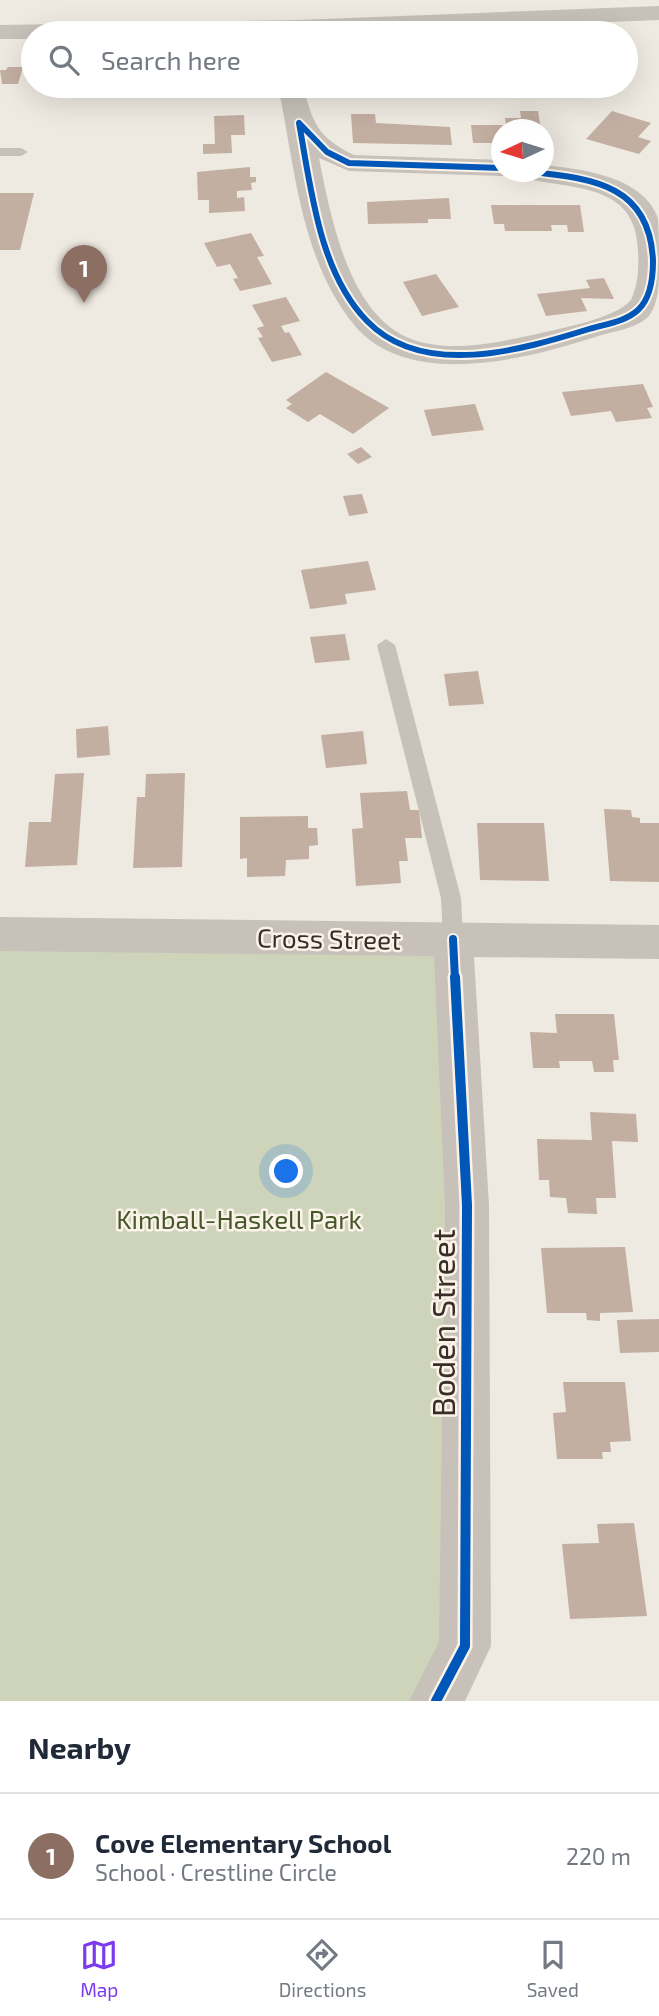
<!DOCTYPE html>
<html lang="en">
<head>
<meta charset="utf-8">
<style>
  :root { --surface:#fff; --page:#f2f2f3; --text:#1f2937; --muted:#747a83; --line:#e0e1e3; --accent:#7c3aed }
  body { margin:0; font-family:"Exo 2",sans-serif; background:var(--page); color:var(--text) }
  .compass { position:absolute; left:491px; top:119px; width:63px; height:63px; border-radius:50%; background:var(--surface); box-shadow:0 7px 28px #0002; rotate:266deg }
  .you { position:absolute; left:287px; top:1172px; width:24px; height:24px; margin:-18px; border:5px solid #fff; border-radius:50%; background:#1a73e8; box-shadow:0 0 0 10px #1a73e833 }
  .badge { display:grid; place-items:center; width:46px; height:46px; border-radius:50%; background:var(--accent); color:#fff; font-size:23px; font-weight:700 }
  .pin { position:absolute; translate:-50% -58px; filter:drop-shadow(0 2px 4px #0008) }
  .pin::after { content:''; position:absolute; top:37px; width:24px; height:21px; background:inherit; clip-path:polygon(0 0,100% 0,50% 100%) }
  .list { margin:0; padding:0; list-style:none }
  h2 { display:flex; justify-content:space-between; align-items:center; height:91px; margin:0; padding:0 28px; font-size:30px }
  h2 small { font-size:23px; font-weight:400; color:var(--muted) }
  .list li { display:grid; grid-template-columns:46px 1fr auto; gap:21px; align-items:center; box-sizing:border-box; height:126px; padding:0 28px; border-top:2px solid var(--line) }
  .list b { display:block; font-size:26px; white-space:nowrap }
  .list p { margin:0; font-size:23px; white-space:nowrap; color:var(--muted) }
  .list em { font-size:23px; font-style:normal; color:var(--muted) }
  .icon { flex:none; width:38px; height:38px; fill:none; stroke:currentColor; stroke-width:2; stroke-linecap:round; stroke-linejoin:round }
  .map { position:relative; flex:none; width:659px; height:1701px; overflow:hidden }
  .search { position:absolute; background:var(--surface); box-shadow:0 7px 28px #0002; left:21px; right:21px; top:21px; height:77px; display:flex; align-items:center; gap:18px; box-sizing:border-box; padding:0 24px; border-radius:38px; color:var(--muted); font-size:26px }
  .sheet { height:217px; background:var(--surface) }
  nav { display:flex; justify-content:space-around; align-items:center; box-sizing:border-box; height:98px; border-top:2px solid var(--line); background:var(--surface); font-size:19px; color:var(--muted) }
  nav a { display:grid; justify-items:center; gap:4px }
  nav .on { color:var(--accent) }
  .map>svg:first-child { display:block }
  .green { fill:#ced4ba }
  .building { fill:#c3aea2 }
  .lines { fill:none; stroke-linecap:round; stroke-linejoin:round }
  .lane { fill:#c7c1ba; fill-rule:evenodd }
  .street { fill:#c7c1ba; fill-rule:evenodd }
  .cycleway-far2-casing { stroke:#fbf3e9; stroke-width:10 }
  .cycleway-far1-casing { stroke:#fbf3e9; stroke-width:12 }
  .cycleway-casing { stroke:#fbf3e9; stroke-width:15 }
  .cycleway-far2 { stroke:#0057b8; stroke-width:6 }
  .cycleway-far1 { stroke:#0057b8; stroke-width:8 }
  .cycleway { stroke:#0057b8; stroke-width:10 }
  .labels { text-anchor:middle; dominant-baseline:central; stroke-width:5; stroke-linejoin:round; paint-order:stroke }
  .street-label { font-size:26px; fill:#382e28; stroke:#fbf3e9 }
  .park-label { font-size:26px; fill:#45582a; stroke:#fbf3e9 }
  .near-street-label { font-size:32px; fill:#382e28; stroke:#fbf3e9 }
</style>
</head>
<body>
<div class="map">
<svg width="659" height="1701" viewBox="0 0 659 1701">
  <rect width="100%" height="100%" fill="#eee9e1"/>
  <polygon class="green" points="0,934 453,939 479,1211 437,1701 0,1701"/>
  <g class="building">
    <polygon points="8,67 23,67 18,84 2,84 0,70 6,70"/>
    <polygon points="520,111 538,111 541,130 502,130 502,143 473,143 471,125 506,125 505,118 521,118"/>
    <polygon points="612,111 651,123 638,137 651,141 639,154 586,139"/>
    <polygon points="351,114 375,114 376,123 450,127 452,145 353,143"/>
    <polygon points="244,115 245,135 231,135 232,153 203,154 203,144 215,144 214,116"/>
    <polygon points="250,167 250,177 256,177 256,182 251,183 252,190 237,191 237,198 244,197 245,211 209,213 209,200 198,200 197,172"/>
    <polygon points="0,193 34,193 20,250 0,250"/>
    <polygon points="449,198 451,219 428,219 428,223 368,224 367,202"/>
    <polygon points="491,205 580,205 584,232 568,232 567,225 551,225 552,231 505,231 504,224 494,224"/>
    <polygon points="251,233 264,256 257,257 272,284 240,291 233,279 238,278 230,264 217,267 204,243"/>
    <polygon points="436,274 459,307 422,316 403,282"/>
    <polygon points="604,278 614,299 581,298 587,311 546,316 537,294 590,288 586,280"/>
    <polygon points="286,297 300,321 281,326 285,333 289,332 302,355 272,362 258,338 263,337 257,328 264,326 252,305"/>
    <polygon points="326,372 389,408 353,434 320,414 308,422 286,408 292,404 286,400"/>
    <polygon points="643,384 653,407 647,408 652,418 616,422 611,411 571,416 562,392"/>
    <polygon points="475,404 484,430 432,436 424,410"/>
    <polygon points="361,447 372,457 358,464 347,454"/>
    <polygon points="362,494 368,513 349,516 343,496"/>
    <polygon points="368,561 376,590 345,594 347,604 310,609 301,570"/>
    <polygon points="345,634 350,660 315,663 310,637"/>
    <polygon points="478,671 484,704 449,706 444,674"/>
    <polygon points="108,726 110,755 77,758 76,729"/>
    <polygon points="363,731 367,764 326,768 321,735"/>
    <polygon points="84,773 77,865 25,867 29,822 51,822 55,774"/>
    <polygon points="185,773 182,867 133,868 137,797 145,797 146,774"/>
    <polygon points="407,791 410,810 419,810 422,838 405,838 408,861 399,861 401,883 356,886 352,829 363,828 360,793"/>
    <polygon points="604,809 631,810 632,817 640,818 640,823 659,823 659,882 610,881"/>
    <polygon points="308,816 308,828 317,828 318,845 309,846 309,859 286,860 285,876 247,877 247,858 240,859 240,817"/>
    <polygon points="477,823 544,823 549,881 480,880"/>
    <polygon points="555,1014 614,1014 619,1060 613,1060 614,1072 594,1072 592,1061 559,1061 560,1068 533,1068 530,1032 557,1033"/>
    <polygon points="590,1112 636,1114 638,1142 612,1141 616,1198 596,1198 597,1214 568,1213 566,1198 550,1197 549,1180 539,1180 537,1139 592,1140"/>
    <polygon points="625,1247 633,1312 600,1313 600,1321 587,1320 586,1313 547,1313 541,1248"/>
    <polygon points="659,1319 659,1352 620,1353 617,1320"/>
    <polygon points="563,1382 625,1382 631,1441 610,1442 611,1452 602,1452 603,1459 557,1459 553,1413 566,1412"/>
    <polygon points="634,1523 647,1616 570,1619 562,1544 599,1543 597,1524"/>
  </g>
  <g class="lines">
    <g class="lane">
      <polygon points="0,148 21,148 28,152 21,156 0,156"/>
      <polygon points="386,639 395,645 461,898 463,939 460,945 453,947 446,945 443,939 441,898 377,645"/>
    </g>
    <g class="street">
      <polygon points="659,6 659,20 326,33 33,33 33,39 0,39 0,25 299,20"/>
      <path d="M278,86H303C313,123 317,137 354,155L502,160V172H513L502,176L349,171L319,158C331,218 349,318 414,340C451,353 500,342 537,334C562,328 614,319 631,300C638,284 639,269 638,252C637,182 572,190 524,178L520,172H544V165C581,169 643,176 658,218C659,231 659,252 659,266C659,284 659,302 649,316C636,329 613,331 595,337C527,359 409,390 355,326C300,260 295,166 278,86Z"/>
      <polygon points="0,917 659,925 659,959 474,957 489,1205 491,1646 465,1701 409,1701 439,1642 445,1205 434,956 0,951"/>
    </g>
    <defs>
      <path id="cycleway-far2" d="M502,168L349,163L327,152L299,123C311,188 319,272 367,321C423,379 522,350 589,329C605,324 625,322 638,310C651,298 653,278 653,261C650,186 595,179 533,172"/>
      <polyline id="cycleway-far1" points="453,939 455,979"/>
      <polyline id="cycleway" points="436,1701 465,1646 467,1205 455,977"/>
    </defs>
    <use href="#cycleway-far2" class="cycleway-far2-casing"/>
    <use href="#cycleway-far1" class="cycleway-far1-casing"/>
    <use href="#cycleway" class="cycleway-casing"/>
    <use href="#cycleway-far2" class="cycleway-far2"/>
    <use href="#cycleway-far1" class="cycleway-far1"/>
    <use href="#cycleway" class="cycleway"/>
  </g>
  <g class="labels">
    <g class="street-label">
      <text transform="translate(329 938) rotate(1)">Cross Street</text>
    </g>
    <g class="park-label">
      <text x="239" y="1218">Kimball-Haskell Park</text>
    </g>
    <g class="near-street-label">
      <text transform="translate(442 1323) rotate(-90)">Boden Street</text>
    </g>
  </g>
</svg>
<svg class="compass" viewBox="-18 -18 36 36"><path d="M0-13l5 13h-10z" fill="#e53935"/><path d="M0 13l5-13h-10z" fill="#747a83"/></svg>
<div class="you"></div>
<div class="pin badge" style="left:84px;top:303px;background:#8d6e63">1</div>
<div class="search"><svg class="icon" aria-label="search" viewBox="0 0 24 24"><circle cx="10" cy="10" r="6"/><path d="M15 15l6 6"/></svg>Search here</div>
</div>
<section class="sheet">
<h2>Nearby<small></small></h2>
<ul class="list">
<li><span class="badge" style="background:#8d6e63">1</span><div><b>Cove Elementary School</b><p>School · Crestline Circle</p></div><em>220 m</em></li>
</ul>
</section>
<nav>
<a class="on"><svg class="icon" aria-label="map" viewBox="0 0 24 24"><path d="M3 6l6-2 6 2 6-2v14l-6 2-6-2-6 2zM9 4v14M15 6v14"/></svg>Map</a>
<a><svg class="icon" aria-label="directions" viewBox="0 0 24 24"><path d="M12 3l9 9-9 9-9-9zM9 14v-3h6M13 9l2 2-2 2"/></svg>Directions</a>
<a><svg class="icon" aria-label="saved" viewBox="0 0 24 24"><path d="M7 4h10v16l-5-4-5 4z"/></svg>Saved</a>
</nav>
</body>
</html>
